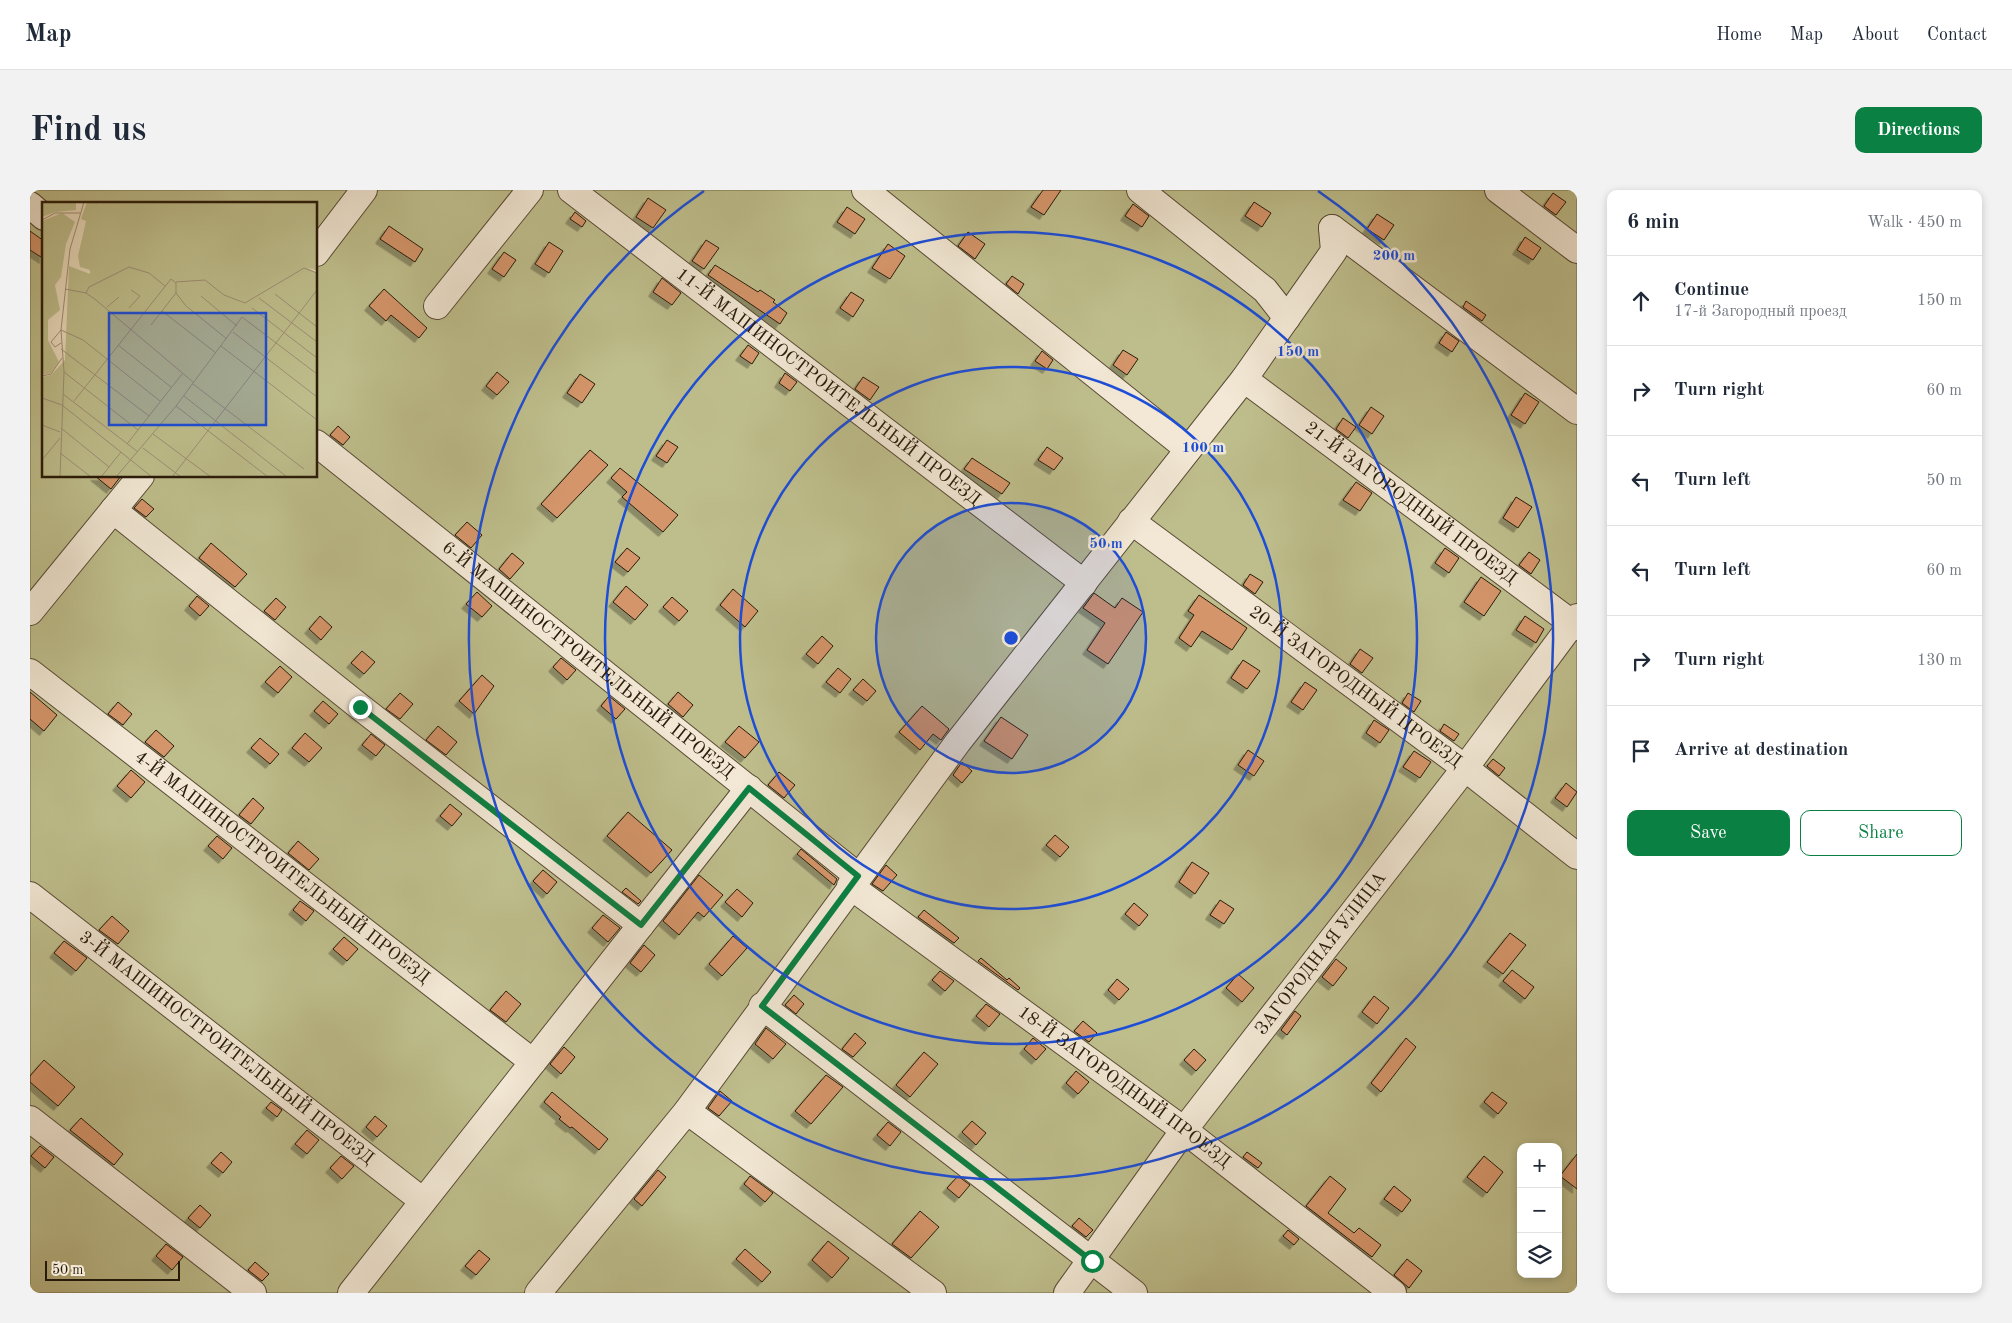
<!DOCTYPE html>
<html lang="en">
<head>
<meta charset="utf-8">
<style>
  :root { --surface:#fff; --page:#f2f2f3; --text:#1f2937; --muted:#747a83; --line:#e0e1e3; --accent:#0b8043 }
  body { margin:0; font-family:"Old Standard TT",serif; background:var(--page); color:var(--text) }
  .controls { position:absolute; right:15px; bottom:15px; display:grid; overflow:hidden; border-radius:10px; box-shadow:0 2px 8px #0003 }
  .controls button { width:45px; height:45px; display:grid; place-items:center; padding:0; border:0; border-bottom:1px solid var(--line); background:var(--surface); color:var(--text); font:25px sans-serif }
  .scale { position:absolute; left:15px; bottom:12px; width:135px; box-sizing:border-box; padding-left:5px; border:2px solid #291b09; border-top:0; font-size:14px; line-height:18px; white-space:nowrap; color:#291b09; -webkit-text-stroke:4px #f2e8d5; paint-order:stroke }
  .stop { position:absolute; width:15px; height:15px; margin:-11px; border:4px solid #0b8043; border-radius:50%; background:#fff }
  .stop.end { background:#0b8043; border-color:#fff; box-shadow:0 1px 5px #0008 }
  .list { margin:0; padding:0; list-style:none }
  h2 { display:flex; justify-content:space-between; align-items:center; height:65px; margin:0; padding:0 20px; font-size:21px }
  h2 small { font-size:16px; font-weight:400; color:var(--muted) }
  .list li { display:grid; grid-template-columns:32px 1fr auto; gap:15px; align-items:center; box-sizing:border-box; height:90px; padding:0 20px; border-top:1px solid var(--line) }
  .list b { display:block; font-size:19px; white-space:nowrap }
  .list p { margin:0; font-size:16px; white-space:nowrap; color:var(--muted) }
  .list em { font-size:16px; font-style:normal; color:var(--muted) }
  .actions { display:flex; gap:10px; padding:15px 20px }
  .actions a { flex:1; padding:11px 0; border:1px solid var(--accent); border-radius:10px; text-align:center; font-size:18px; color:var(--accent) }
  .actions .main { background:var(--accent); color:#fff }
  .icon { flex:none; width:28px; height:28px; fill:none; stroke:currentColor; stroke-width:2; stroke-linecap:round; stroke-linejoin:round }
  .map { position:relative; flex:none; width:1547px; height:1103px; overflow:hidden; border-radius:10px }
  header { display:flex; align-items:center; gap:30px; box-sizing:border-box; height:70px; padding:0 25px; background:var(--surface); border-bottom:1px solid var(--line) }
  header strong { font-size:24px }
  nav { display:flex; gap:28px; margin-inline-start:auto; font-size:18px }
  .intro { display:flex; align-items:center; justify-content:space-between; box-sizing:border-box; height:120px; padding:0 30px }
  h1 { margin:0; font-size:35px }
  .button { padding:12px 22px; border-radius:10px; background:var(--accent); color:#fff; font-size:18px; font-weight:700 }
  main { display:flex; gap:30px; padding:0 30px }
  aside { flex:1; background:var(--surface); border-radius:10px; box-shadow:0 2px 8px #0003 }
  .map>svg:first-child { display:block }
  .green { fill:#bebe8c; stroke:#746c4a; fill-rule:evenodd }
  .building { fill:#d4956b; stroke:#291b09; filter:url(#shadow) }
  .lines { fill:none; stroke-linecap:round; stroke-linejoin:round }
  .minor-casing { stroke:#5a4b36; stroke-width:28 }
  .minor { stroke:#f2e8d5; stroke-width:26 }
  .route { stroke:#0b8043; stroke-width:6 }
  .ring { fill:none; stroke:#1d4ed8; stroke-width:2.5 }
  .labels { text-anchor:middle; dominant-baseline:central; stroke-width:5; stroke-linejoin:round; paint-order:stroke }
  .street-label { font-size:18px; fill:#291b09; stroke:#f2e8d5 }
  .inset-road { fill:none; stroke:#9d8f76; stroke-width:1 }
  .view { fill:#1d4ed8; fill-opacity:0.15; stroke:#1d4ed8; stroke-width:2.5 }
  .inset-edge { fill:none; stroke:#291b09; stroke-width:2.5 }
  .centre { fill:#1d4ed8; stroke:#f2e8d5; stroke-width:2.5 }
  .ring-label { font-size:15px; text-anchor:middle; font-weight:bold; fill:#1d4ed8; stroke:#f2e8d5; stroke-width:5; stroke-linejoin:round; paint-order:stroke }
</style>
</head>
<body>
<header>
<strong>Map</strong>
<nav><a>Home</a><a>Map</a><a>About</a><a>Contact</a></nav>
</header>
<div class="intro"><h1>Find us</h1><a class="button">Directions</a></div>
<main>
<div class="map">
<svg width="1547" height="1103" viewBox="0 0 1547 1103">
  <defs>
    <filter id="shadow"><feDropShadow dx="-4.5" dy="4.5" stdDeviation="0" flood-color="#0004"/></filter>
  </defs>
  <rect width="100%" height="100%" fill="#ebdcbe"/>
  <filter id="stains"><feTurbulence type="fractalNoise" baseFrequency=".004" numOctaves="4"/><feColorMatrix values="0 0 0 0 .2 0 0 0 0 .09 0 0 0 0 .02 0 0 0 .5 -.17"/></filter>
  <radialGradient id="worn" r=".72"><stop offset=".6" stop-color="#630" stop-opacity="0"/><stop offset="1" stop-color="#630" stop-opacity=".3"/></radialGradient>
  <path class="green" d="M0,0H1547V1103H0ZM14,14H286V286H14ZM1491,957H1528V1084H1491Z"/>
  <g class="building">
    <polygon points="1013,0 1031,0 1014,25 1001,17"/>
    <polygon points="1523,3 1536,12 1526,25 1514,16"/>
    <polygon points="618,8 636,20 623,38 606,27"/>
    <polygon points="1224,12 1241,23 1232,37 1215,26"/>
    <polygon points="1103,14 1119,26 1112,37 1095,26"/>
    <polygon points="817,17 835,29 825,44 807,32"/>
    <polygon points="545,22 556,31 552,37 540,29"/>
    <polygon points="1347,24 1364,35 1354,50 1337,39"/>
    <polygon points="359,36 393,59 385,72 350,49"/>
    <polygon points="0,41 14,51 14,69 0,60"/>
    <polygon points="938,42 955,54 945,69 928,56"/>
    <polygon points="1495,47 1511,58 1503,70 1487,60"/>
    <polygon points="676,50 689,58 674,79 662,71"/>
    <polygon points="519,52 533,61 519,83 505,74"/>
    <polygon points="858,54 875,66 860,89 842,78"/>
    <polygon points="474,62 486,70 474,87 462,79"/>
    <polygon points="685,75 728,102 730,100 745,110 743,112 757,123 750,134 678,85"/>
    <polygon points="982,86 994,94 988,104 976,94"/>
    <polygon points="632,88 651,103 642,115 623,102"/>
    <polygon points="354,99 397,138 389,148 361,125 356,131 339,116"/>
    <polygon points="821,102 834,110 823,127 810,118"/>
    <polygon points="1436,111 1456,125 1452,131 1433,117"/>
    <polygon points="1416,142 1429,151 1422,162 1409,153"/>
    <polygon points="718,155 729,163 722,174 710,166"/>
    <polygon points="1093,160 1108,169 1097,185 1083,175"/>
    <polygon points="1012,161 1023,170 1017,179 1005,171"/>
    <polygon points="467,182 479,192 467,205 456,196"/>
    <polygon points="755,183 767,192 760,201 749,193"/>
    <polygon points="550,184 565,194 552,213 537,203"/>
    <polygon points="833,187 849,197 840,210 825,199"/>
    <polygon points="1495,203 1509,212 1495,234 1481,225"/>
    <polygon points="1341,217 1354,226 1342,244 1329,235"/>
    <polygon points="1313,228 1326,237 1318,248 1306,239"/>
    <polygon points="308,236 320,247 313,255 300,245"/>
    <polygon points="637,250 648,257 637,273 626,266"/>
    <polygon points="1017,257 1033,268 1024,280 1008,270"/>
    <polygon points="560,260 578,275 527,328 511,314"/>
    <polygon points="942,268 980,293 972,304 934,279"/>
    <polygon points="590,278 648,325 633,342 592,307 597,302 581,288"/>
    <polygon points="65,286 91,286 81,299"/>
    <polygon points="1326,292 1342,303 1330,321 1313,310"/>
    <polygon points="1486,307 1502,317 1488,338 1473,328"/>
    <polygon points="112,309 124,319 116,327 104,318"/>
    <polygon points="437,332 452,345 441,358 425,345"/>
    <polygon points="181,353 217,384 205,397 169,368"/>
    <polygon points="597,358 610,368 598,382 585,372"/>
    <polygon points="1415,358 1429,368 1419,383 1405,373"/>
    <polygon points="1499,362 1510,370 1501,384 1489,375"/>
    <polygon points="482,363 494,373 480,389 469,379"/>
    <polygon points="1220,384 1233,392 1225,404 1213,395"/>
    <polygon points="1451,387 1471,401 1454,426 1434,412"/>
    <polygon points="596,396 618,415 605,430 583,412"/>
    <polygon points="703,399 728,421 715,437 690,415"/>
    <polygon points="447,402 462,416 452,427 436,414"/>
    <polygon points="1064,403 1085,418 1092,408 1113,422 1078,474 1057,460 1075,433 1053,418"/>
    <polygon points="1169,405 1217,438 1202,460 1172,441 1161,457 1149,448 1164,425 1158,421"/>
    <polygon points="167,406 179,416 170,426 159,416"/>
    <polygon points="642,407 658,421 649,431 633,417"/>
    <polygon points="246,408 256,417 245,430 234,421"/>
    <polygon points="290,426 302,437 291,450 279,439"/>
    <polygon points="1495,426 1514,439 1506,453 1486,440"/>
    <polygon points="792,446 803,456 788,474 776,464"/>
    <polygon points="1330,459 1343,468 1332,483 1320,474"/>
    <polygon points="332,461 345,472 334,484 321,473"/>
    <polygon points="531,468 546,480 537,490 523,477"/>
    <polygon points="1213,470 1230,481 1217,499 1201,488"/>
    <polygon points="250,476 262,487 248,503 235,492"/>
    <polygon points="808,478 821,489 810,503 796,492"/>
    <polygon points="452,485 464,496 444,524 429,511"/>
    <polygon points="833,489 846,501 837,511 823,500"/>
    <polygon points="1275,492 1287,500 1273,520 1261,512"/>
    <polygon points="0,502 27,525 14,541 0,529"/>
    <polygon points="648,502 663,515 653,527 638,514"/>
    <polygon points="370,503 383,514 370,529 356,519"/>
    <polygon points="1378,503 1391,511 1384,522 1372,513"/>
    <polygon points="579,506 595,519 586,529 571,516"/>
    <polygon points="293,511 308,524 299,534 284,521"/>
    <polygon points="88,512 102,524 93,535 78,524"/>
    <polygon points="892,516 919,539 911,550 903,544 890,560 869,542"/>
    <polygon points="971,527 998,545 982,569 954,551"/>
    <polygon points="1344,530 1359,540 1350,553 1336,543"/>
    <polygon points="1414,534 1429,544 1424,551 1410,541"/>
    <polygon points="408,536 427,552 416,565 396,550"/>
    <polygon points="709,536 729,552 715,568 695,552"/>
    <polygon points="126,540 144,556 134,567 115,552"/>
    <polygon points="275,543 292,558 279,572 262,558"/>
    <polygon points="341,544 355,555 346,566 332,555"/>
    <polygon points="230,548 249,564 240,574 221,558"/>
    <polygon points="1218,560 1234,571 1224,586 1208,575"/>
    <polygon points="1384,561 1401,572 1390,588 1373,577"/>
    <polygon points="1463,569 1475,578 1469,586 1457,576"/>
    <polygon points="932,572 942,581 932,593 923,585"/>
    <polygon points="101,580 115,592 101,608 87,596"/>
    <polygon points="749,582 765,595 754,608 738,595"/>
    <polygon points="1536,593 1547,602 1537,617 1525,608"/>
    <polygon points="223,608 234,618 221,634 209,625"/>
    <polygon points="420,614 432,624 422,636 410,626"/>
    <polygon points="598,622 642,660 621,683 577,646"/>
    <polygon points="1025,645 1039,657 1030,667 1016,655"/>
    <polygon points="187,646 202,658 193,669 178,656"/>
    <polygon points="268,651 289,669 279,680 258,663"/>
    <polygon points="771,659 807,689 804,695 767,664"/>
    <polygon points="1162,672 1179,683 1165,704 1149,692"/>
    <polygon points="856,675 867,685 853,701 842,694"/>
    <polygon points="513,680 527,692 517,704 503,691"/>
    <polygon points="669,685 693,705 674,727 668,722 649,745 633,731"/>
    <polygon points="596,698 611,711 608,714 592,702"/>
    <polygon points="707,699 723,713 712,727 695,712"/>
    <polygon points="1190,710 1204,719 1194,734 1180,725"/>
    <polygon points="270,711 284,721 276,731 263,720"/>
    <polygon points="1104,713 1118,725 1109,736 1095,724"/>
    <polygon points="894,720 929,748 924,753 888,727"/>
    <polygon points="573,725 590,738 578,752 562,738"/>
    <polygon points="82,726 99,741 88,754 69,740"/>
    <polygon points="1480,743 1496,755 1473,784 1457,772"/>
    <polygon points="703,746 717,758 692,786 679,774"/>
    <polygon points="314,747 328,759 317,771 303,759"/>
    <polygon points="34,751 57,768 46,781 24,763"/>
    <polygon points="614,755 625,765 611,782 600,773"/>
    <polygon points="951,768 977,790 979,788 990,798 988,800 948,771"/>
    <polygon points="1306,769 1317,778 1303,796 1292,787"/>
    <polygon points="1482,780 1504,797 1495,809 1473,791"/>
    <polygon points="910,781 924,791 915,801 902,790"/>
    <polygon points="1208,784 1224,798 1212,812 1196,798"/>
    <polygon points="1087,789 1099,799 1089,810 1078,800"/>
    <polygon points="476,801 491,814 476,832 460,820"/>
    <polygon points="764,805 774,814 766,824 755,815"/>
    <polygon points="1344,806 1359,818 1347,834 1332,822"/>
    <polygon points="956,814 970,824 959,837 946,826"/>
    <polygon points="1265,821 1271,826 1257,845 1251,840"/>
    <polygon points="1053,831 1067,843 1059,852 1044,841"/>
    <polygon points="736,838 756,854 743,869 725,854"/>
    <polygon points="825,843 836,853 823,867 812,859"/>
    <polygon points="1003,848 1016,859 1006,870 994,859"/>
    <polygon points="1376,848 1386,857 1351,902 1341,893"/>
    <polygon points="534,857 545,867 531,884 520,874"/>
    <polygon points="1164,859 1176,870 1166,881 1154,870"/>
    <polygon points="894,862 908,874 880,907 866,895"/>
    <polygon points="14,870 45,897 28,916 0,892 0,886"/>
    <polygon points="1046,881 1059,892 1048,904 1036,893"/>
    <polygon points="796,885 813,897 781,934 765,921"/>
    <polygon points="690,901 702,911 689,926 678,918"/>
    <polygon points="522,902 578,949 569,960 542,937 540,938 529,929 531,927 514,912"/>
    <polygon points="1462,902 1477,913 1468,924 1454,912"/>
    <polygon points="241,912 252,920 247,927 236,918"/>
    <polygon points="345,926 357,936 347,947 336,937"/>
    <polygon points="51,928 93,964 84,975 40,940"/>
    <polygon points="942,931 956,943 946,955 932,942"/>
    <polygon points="858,932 871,942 860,956 847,945"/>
    <polygon points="277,940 289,950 277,964 265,954"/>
    <polygon points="10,956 24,967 15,978 1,966"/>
    <polygon points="191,962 202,972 193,983 181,973"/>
    <polygon points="1217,962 1232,973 1228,978 1213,967"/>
    <polygon points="1547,964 1547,999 1530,986"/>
    <polygon points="311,966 324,976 312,989 300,978"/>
    <polygon points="1454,966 1473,982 1457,1003 1437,987"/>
    <polygon points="628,980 636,987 612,1016 604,1009"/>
    <polygon points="720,986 743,1003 735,1012 714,994"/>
    <polygon points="928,986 940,995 929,1008 917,998"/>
    <polygon points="1300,986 1316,999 1298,1023 1324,1043 1329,1038 1351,1055 1342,1067 1276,1016"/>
    <polygon points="1364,996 1381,1010 1372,1022 1354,1009"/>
    <polygon points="170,1015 181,1025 170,1038 158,1028"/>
    <polygon points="890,1021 909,1037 881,1068 862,1054"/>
    <polygon points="1049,1028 1063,1040 1056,1047 1042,1036"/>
    <polygon points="1258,1040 1269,1049 1264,1055 1253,1046"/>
    <polygon points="798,1051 819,1068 802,1088 782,1070"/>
    <polygon points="136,1054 153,1067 142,1080 126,1066"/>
    <polygon points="715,1059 741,1082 732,1092 706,1069"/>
    <polygon points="449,1060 460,1069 446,1085 435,1076"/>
    <polygon points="1377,1069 1392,1081 1379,1098 1364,1085"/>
    <polygon points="225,1072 239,1084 232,1091 218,1080"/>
  </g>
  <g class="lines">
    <defs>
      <g id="minor">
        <path id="s1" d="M541,0L1054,393"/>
        <polyline points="835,0 1158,259"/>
        <polyline points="1110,0 1235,100 1257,128"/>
        <polyline points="1468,0 1547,60"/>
        <polyline points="0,15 14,27"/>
        <polyline points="1302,38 1547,221"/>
        <polyline points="286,63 334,0"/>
        <polyline points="407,116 500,0"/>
        <path id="s2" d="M1214,189L1547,437"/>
        <path id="s3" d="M286,253L828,686"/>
        <polyline points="83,320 330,517 611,735"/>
        <path id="s4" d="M1101,331L1435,578L1547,666"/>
        <polyline points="0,422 111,286"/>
        <path id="s5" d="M0,482L503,872"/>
        <path id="s6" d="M820,696L1154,940L1363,1103"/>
        <path id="s7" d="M0,705L393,1011"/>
        <polyline points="732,816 1104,1103"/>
        <polyline points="657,921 903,1103"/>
        <polyline points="0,929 223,1103"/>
        <polyline points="321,1103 719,598"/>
        <polyline points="508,1103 657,921 928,552 1214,189 1304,61 1302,38"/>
        <path id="s8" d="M1037,1103L1154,940L1435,578L1547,427"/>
      </g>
    </defs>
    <use href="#minor" class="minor-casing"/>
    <use href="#minor" class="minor"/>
  </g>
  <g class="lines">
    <polyline class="route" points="330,517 611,735 719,598 828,686 732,816 1062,1071"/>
  </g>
  <circle cx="981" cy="448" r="135" fill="#1d4ed8" fill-opacity=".12"/>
  <g class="ring">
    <circle cx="981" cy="448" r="135"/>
    <circle cx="981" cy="448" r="271"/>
    <circle cx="981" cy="448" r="406"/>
    <path d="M1288 1A542 542 0 1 1 674 1"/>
  </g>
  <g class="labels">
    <g class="street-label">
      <text stroke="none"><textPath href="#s1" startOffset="324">11-Й МАШИНОСТРОИТЕЛЬНЫЙ ПРОЕЗД</textPath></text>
      <text stroke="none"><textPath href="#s2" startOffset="208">21-Й ЗАГОРОДНЫЙ ПРОЕЗД</textPath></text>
      <text stroke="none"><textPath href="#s3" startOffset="348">6-Й МАШИНОСТРОИТЕЛЬНЫЙ ПРОЕЗД</textPath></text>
      <text stroke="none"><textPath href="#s4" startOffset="279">20-Й ЗАГОРОДНЫЙ ПРОЕЗД</textPath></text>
      <text stroke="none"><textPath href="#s5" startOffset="319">4-Й МАШИНОСТРОИТЕЛЬНЫЙ ПРОЕЗД</textPath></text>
      <text stroke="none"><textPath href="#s8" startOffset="424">ЗАГОРОДНАЯ УЛИЦА</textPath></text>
      <text stroke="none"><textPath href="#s7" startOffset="249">3-Й МАШИНОСТРОИТЕЛЬНЫЙ ПРОЕЗД</textPath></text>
      <text stroke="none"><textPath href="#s6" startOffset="340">18-Й ЗАГОРОДНЫЙ ПРОЕЗД</textPath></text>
    </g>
  </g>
  <g transform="translate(12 12)">
    <rect width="275" height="275" fill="#ebdcbe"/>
    <path d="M0,0H34V8L13,10L0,15ZM45,0H58V3L59,0H275V69L265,65L275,71V275H0V175L9,173L23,158L27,64L48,72V68L38,65L36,54L44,19L39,17ZM20,11L33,20L24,42L19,75L13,83L18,108L6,118V138L17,160L9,171L0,173V19Z" fill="#bebe8c"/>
    <path class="inset-road" d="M0,18L13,11H38M134,80L163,78L182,93L203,101L262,66L275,71M23,87L44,91L54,98L151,180M44,91L47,85L87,65L107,71L123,84M134,91L144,104L185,137M233,92L275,125M159,94L195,124M217,96L275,140M65,105L77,95M87,106L98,94L89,88M210,106L275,156M120,109L174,151M19,128L41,138L118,199M19,128L9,140L13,145L19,141M191,130L275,195M76,143L129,185M179,144L275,218M19,147L107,214M22,170L96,228M0,174L9,172L20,156M151,182L262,267M21,192L96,250M142,194L245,275M0,196L20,203L110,275M32,199L129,77L134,81V91L109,123M134,204L226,275M0,223L18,230M19,226L67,265M111,232L169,275M85,242L140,172M101,246L139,275M18,251L49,275M0,258L18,236M18,275L22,170L19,128L28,47L42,0M59,275L79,250M74,275L134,204L200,115L275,172M130,275L275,88"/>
    <path class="view" d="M67,111H224V223H67Z"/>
    <rect width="275" height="275" class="inset-edge"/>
  </g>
  <circle cx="981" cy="448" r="8" class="centre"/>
  <g class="ring-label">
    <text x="1364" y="70">200 m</text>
    <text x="1268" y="166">150 m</text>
    <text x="1173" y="262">100 m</text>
    <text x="1076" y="358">50 m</text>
  </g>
  <rect width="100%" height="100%" filter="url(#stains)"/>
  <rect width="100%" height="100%" fill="url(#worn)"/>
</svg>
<div class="controls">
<button>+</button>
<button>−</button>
<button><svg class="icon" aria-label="layers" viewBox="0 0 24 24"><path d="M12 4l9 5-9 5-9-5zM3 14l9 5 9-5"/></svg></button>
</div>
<div class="scale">50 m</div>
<div class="stop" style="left:1062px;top:1071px"></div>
<div class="stop end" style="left:330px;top:517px"></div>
</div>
<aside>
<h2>6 min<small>Walk · 450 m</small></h2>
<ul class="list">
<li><svg class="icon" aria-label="ahead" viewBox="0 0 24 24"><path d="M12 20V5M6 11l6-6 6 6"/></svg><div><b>Continue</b><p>17-й Загородный проезд</p></div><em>150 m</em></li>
<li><svg class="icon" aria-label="right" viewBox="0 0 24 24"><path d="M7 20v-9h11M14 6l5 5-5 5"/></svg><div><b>Turn right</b></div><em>60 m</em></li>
<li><svg class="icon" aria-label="left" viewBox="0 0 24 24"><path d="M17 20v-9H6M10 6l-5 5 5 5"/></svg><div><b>Turn left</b></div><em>50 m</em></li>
<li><svg class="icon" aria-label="left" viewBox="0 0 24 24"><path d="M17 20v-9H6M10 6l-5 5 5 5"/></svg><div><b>Turn left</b></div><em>60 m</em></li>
<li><svg class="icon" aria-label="right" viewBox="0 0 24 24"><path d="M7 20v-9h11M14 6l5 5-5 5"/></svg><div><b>Turn right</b></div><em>130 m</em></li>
<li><svg class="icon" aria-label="arrive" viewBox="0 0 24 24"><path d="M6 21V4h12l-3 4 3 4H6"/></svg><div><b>Arrive at destination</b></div></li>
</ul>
<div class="actions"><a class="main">Save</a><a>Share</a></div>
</aside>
</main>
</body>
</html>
